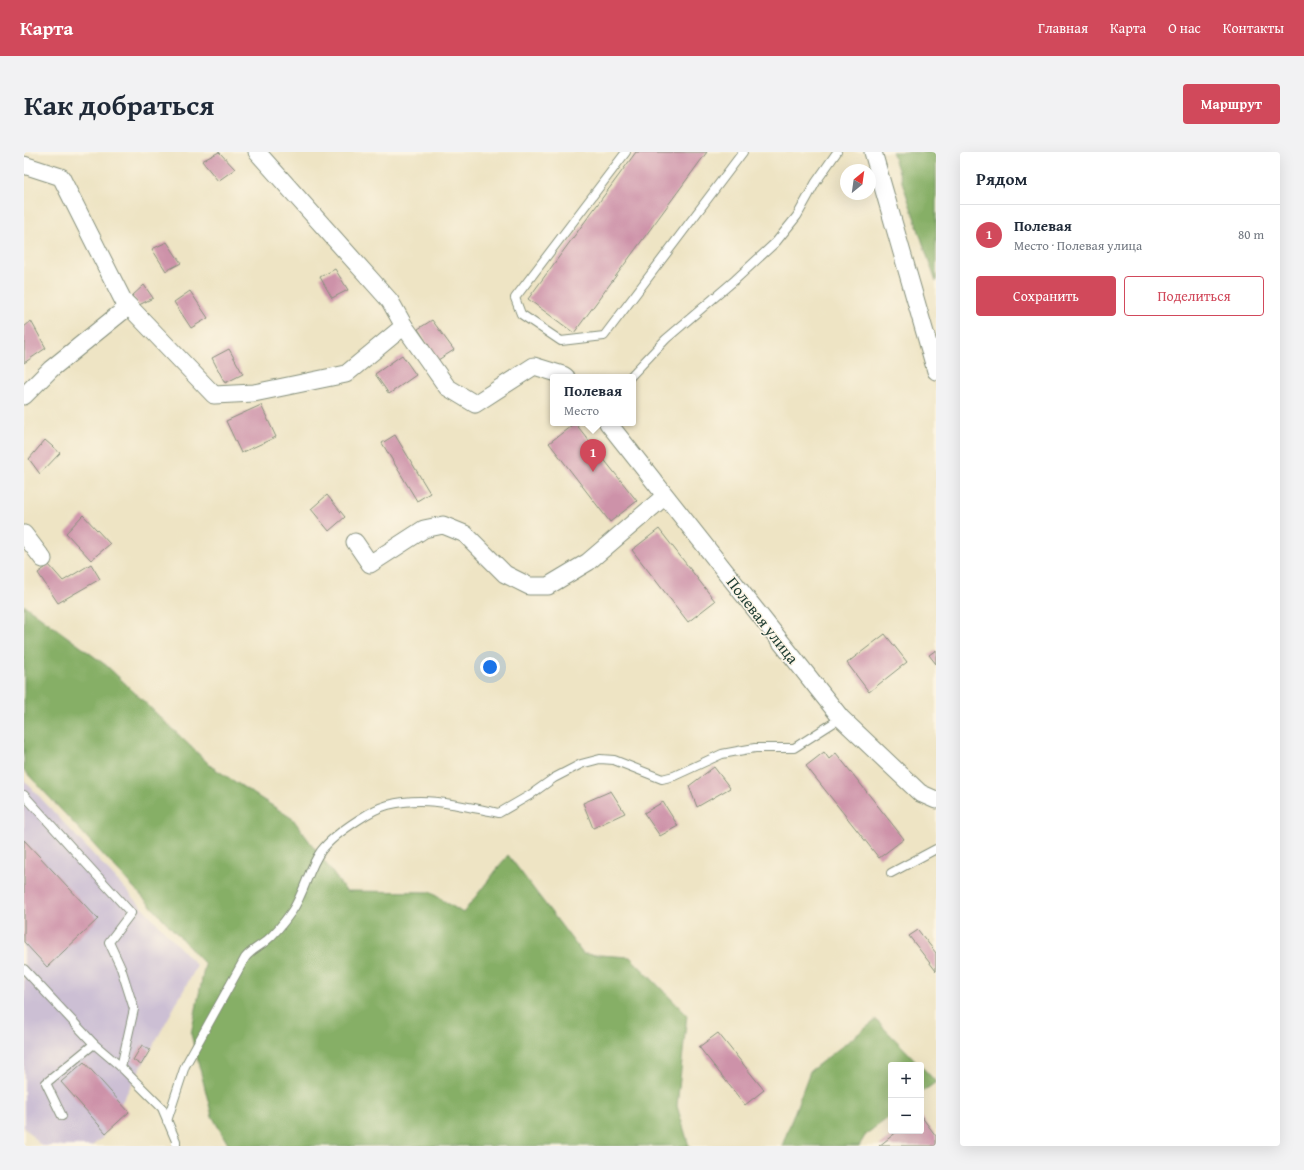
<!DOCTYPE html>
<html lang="ru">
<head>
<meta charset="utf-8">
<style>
  :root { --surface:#fff; --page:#f2f2f3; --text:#1f2937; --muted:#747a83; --line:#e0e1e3; --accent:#d1495b }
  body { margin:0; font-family:"Gentium Book Plus",serif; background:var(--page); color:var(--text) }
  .controls { position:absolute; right:12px; bottom:12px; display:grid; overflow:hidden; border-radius:4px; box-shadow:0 4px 16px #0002 }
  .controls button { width:36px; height:36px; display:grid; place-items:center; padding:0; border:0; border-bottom:1px solid var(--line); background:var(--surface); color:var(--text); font:20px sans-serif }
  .compass { position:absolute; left:816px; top:12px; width:36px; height:36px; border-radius:50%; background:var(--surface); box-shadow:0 4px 16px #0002; rotate:29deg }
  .you { position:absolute; left:466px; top:515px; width:14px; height:14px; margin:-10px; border:3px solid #fff; border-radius:50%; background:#1a73e8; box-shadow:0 0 0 6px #1a73e833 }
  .badge { display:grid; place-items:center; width:26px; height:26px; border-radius:50%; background:var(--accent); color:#fff; font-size:13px; font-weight:700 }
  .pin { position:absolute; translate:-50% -33px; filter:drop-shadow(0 1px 2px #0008) }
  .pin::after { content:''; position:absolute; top:21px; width:14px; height:12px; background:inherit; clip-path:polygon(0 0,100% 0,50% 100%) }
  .popup { position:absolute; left:526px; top:222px; width:86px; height:52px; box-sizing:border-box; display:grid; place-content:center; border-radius:4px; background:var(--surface); filter:drop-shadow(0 1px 3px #0005); font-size:13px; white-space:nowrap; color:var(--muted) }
  .popup b { font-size:15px; color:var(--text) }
  .popup::after { content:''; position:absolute; left:50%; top:100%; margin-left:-8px; border:8px solid transparent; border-top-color:var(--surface) }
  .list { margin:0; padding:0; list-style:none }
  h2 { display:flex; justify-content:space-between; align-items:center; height:52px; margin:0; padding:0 16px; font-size:17px }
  h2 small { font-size:13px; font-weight:400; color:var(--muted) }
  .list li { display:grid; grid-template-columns:26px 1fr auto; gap:12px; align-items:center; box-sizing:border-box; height:60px; padding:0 16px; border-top:1px solid var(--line) }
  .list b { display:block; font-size:15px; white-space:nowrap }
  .list p { margin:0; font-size:13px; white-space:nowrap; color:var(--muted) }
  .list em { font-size:13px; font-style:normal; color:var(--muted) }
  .actions { display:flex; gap:8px; padding:12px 16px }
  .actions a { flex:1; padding:9px 0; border:1px solid var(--accent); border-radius:4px; text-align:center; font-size:14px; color:var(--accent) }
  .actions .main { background:var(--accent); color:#fff }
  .map { position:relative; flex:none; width:912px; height:994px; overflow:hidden; border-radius:4px }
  header { display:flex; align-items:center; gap:24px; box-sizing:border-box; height:56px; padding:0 20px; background:var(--accent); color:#fff }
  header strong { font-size:19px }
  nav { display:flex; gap:22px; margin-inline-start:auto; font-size:14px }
  .intro { display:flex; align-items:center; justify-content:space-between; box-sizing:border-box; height:96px; padding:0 24px }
  h1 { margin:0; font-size:28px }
  .button { padding:10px 18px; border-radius:4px; background:var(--accent); color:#fff; font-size:14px; font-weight:700 }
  main { display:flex; gap:24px; padding:0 24px }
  aside { flex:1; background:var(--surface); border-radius:4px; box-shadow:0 4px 16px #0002 }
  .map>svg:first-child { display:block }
  .industrial { fill:#ccbfd4 }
  .forest { fill:#86af66; stroke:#52764d }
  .building { fill:#cd92a9 }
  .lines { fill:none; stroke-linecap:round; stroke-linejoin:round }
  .service-casing { stroke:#86907c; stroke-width:10 }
  .minor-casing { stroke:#86907c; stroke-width:19 }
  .service { stroke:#fff; stroke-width:8 }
  .minor { stroke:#fff; stroke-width:17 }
  .labels { text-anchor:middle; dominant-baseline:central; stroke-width:3; stroke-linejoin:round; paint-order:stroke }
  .street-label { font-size:16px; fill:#1f3d34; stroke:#fcf5e5 }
</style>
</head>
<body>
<header>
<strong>Карта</strong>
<nav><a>Главная</a><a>Карта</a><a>О нас</a><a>Контакты</a></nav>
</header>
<div class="intro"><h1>Как добраться</h1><a class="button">Маршрут</a></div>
<main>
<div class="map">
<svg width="912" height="994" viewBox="0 0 912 994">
  <rect width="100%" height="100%" fill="#fcf5e5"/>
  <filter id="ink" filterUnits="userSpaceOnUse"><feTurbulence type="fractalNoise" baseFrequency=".025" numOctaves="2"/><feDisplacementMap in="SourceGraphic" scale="8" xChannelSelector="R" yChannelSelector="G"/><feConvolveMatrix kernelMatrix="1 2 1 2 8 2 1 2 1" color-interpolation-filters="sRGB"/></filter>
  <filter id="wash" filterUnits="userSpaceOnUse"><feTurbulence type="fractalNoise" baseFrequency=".012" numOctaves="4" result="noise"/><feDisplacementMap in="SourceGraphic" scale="16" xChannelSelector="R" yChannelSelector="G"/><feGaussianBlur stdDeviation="0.9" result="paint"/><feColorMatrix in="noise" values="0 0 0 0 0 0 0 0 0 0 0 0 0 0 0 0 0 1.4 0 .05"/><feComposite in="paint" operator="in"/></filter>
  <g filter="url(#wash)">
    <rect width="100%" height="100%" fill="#eee4c4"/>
    <polygon class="industrial" points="0,628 173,814 78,986 68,994 17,994 0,975"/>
    <g class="forest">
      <polygon points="868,0 912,0 912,130"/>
      <polygon points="0,453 83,514 188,615 269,667 322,739 406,740 439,761 484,703 559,802 606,805 663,863 653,954 665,994 205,994 188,964 167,882 181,812 0,618"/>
      <polygon points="852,868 896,913 867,913 867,964 842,982 835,994 758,994 786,919"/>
      <polygon points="897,914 912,930 897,941"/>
    </g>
    <g id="blocks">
      <g class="building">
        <polygon points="195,0 211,17 194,29 178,9"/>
        <polygon points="612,0 683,0 550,181 504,147"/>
        <polygon points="143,90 157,111 142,119 128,97"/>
        <polygon points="311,117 324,138 308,146 296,125"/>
        <polygon points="120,133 129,146 115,153 108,144"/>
        <polygon points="166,139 184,166 167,176 150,150"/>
        <polygon points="408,168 430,198 414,208 394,177"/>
        <polygon points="7,169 22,196 0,211 0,175"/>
        <polygon points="205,197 219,222 201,231 188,206"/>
        <polygon points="378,203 392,223 365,242 351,222"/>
        <polygon points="237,253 252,285 217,301 202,269"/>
        <polygon points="551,271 613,349 586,370 525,291"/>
        <polygon points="371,283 406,341 393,349 358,291"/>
        <polygon points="21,288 36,301 16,322 5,307"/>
        <polygon points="303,343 321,365 305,379 287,357"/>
        <polygon points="59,363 86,392 67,408 42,381"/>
        <polygon points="635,377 691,449 664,470 608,398"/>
        <polygon points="67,412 76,427 34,451 14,421 25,413 39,429"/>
        <polygon points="861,482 883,510 845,540 823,511"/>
        <polygon points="912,498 912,512 905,503"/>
        <polygon points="800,600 805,607 812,601 880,687 855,706 782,614"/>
        <polygon points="690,615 706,636 673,655 665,634"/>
        <polygon points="587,639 601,661 569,676 559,651"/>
        <polygon points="639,650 654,674 636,684 620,661"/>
        <polygon points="0,688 74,767 23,815 0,790"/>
        <polygon points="894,778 912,801 912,819 885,784"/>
        <polygon points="694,881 740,938 721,953 675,895"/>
        <polygon points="118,893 126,898 117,913 109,908"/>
        <polygon points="60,910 105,960 82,981 37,930"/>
        <polygon points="897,964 912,984 912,994 855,994 874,979 897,979"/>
      </g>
    </g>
  </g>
  <g filter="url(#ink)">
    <use href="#blocks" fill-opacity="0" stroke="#86907c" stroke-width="1"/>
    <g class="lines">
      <defs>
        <g id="service">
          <polyline points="602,0 491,146 497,162 537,189 580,184 719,0"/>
          <polyline points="606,225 642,187 711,128 752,90 773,64 792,30 813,0"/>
          <polyline points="0,643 107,761 85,790 97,816 110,857 97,915"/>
          <polyline points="867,721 912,697"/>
          <polyline points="0,817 70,892 97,915 138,956 152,989 152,994"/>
          <polyline points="38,964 22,931 70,892"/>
          <path d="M143,969L161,914L221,806C227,798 235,795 242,789C252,781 261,769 268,759C281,740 284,717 297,699C307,686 320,677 334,668C343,662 353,656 364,653C401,643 438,654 475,661L506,643L530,626L557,612L576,607L590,608L638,627L650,624L698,602L714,599L731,596H770L817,566"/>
        </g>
        <g id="minor">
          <polyline points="233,0 366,149 380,174"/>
          <polyline points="849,0 912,219"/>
          <polyline points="0,13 37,25 99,148 190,243 230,241 322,222 380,174 423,235 451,252 510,214 539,223 542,225"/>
          <polyline points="0,244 27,217 105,154"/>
          <polyline points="584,271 817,566 896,641 912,648"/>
          <polyline points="0,382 19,407"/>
          <polyline points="331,390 346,412 400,377 419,373 441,382 481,422 505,434 524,434 564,410 641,344"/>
        </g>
      </defs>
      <use href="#service" class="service-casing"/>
      <use href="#minor" class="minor-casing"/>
      <use href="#service" class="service"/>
      <use href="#minor" class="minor"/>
    </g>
  </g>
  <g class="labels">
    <g class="street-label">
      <text transform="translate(739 468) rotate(52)">Полевая улица</text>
    </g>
  </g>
</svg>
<div class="controls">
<button>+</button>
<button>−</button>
</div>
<svg class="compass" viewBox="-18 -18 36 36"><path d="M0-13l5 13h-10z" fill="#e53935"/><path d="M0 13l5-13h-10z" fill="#747a83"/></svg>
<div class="you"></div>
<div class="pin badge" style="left:569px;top:320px">1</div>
<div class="popup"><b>Полевая</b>Место</div>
</div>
<aside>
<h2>Рядом<small></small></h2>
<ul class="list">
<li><span class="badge">1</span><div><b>Полевая</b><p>Место · Полевая улица</p></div><em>80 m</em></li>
</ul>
<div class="actions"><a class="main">Сохранить</a><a>Поделиться</a></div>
</aside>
</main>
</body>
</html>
